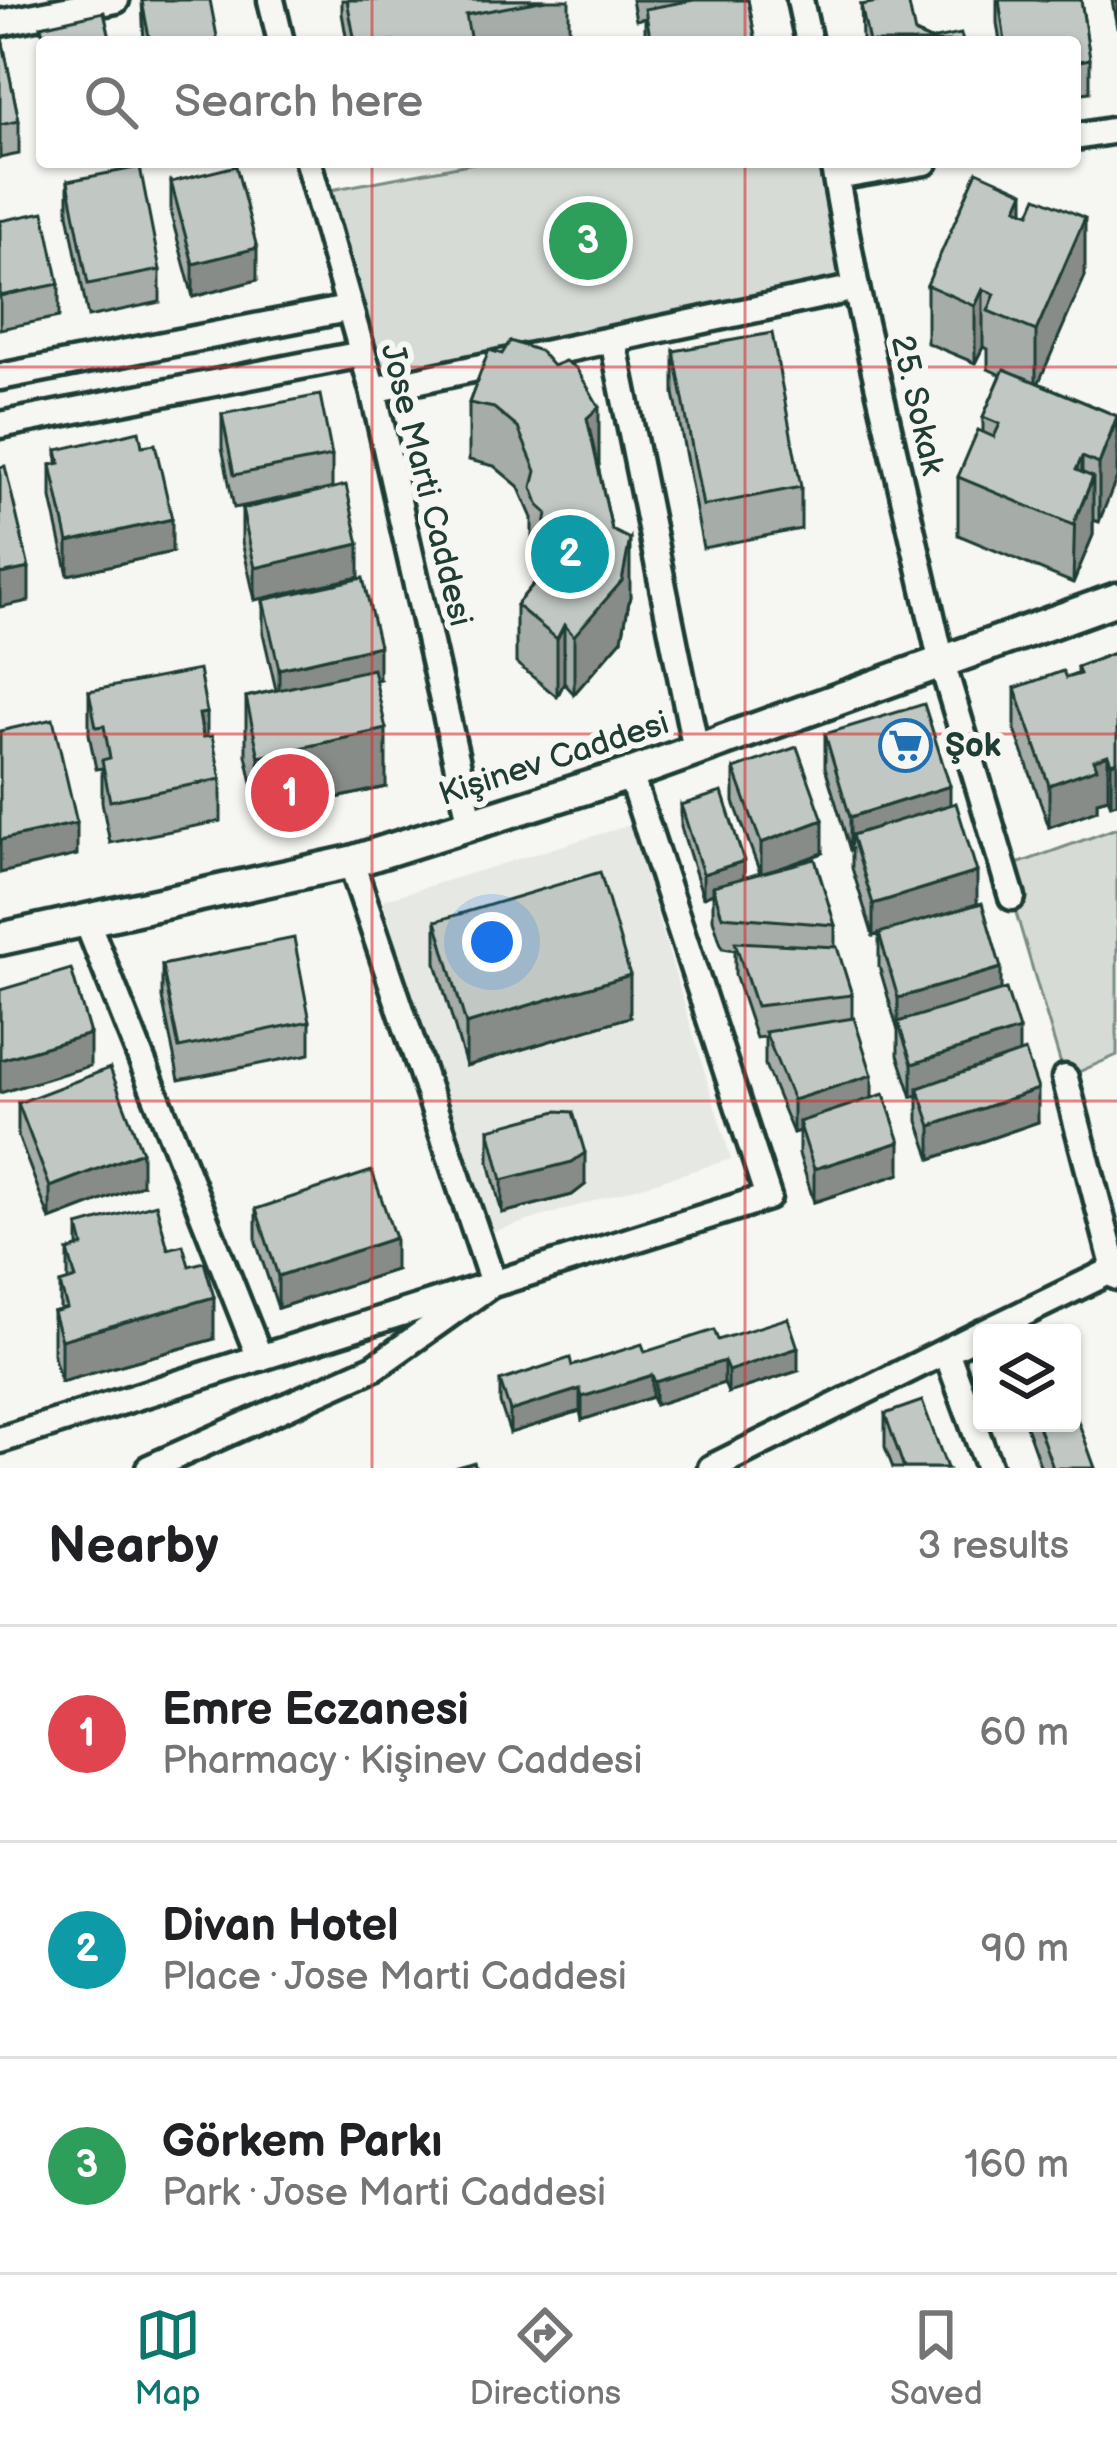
<!DOCTYPE html>
<html lang="en">
<head>
<meta charset="utf-8">
<style>
  :root { --surface:#fff; --page:#f6f6f6; --text:#202124; --muted:#757577; --line:#e0e0e0; --accent:#0f766e }
  body { margin:0; font-family:"Balsamiq Sans",sans-serif; background:var(--page); color:var(--text) }
  .controls { position:absolute; right:36px; bottom:36px; display:grid; overflow:hidden; border-radius:12px; box-shadow:0 3px 9px #0004 }
  .controls button { width:108px; height:108px; display:grid; place-items:center; padding:0; border:0; border-bottom:3px solid var(--line); background:var(--surface); color:var(--text); font:60px sans-serif }
  .you { position:absolute; left:492px; top:942px; width:42px; height:42px; margin:-30px; border:9px solid #fff; border-radius:50%; background:#1a73e8; box-shadow:0 0 0 18px #1a73e833 }
  .badge { display:grid; place-items:center; width:78px; height:78px; border-radius:50%; background:var(--accent); color:#fff; font-size:39px; font-weight:700 }
  .pin { position:absolute; translate:-50% -50%; border:6px solid #fff; box-shadow:0 3px 12px #0006 }
  .list { margin:0; padding:0; list-style:none }
  h2 { display:flex; justify-content:space-between; align-items:center; height:156px; margin:0; padding:0 48px; font-size:51px }
  h2 small { font-size:39px; font-weight:400; color:var(--muted) }
  .list li { display:grid; grid-template-columns:78px 1fr auto; gap:36px; align-items:center; box-sizing:border-box; height:216px; padding:0 48px; border-top:3px solid var(--line) }
  .list b { display:block; font-size:45px; white-space:nowrap }
  .list p { margin:0; font-size:39px; white-space:nowrap; color:var(--muted) }
  .list em { font-size:39px; font-style:normal; color:var(--muted) }
  .icon { flex:none; width:66px; height:66px; fill:none; stroke:currentColor; stroke-width:2; stroke-linecap:round; stroke-linejoin:round }
  .map { position:relative; flex:none; width:1117px; height:1468px; overflow:hidden }
  .search { position:absolute; background:var(--surface); box-shadow:0 3px 9px #0004; left:36px; right:36px; top:36px; height:132px; display:flex; align-items:center; gap:30px; box-sizing:border-box; padding:0 42px; border-radius:12px; color:var(--muted); font-size:45px }
  .sheet { height:804px; background:var(--surface) }
  nav { display:flex; justify-content:space-around; align-items:center; box-sizing:border-box; height:168px; border-top:3px solid var(--line); background:var(--surface); font-size:33px; color:var(--muted) }
  nav a { display:grid; justify-items:center; gap:6px }
  nav .on { color:var(--accent) }
  .map>svg:first-child { display:block }
  .built { fill:#e6e8e4 }
  .green { fill:#d6dbd6; stroke:#7a8c85; stroke-width:3 }
  .lines { fill:none; stroke-linecap:round; stroke-linejoin:round }
  .minor-casing { stroke:#1f3d34; stroke-width:33 }
  .tertiary-casing { stroke:#1f3d34; stroke-width:39 }
  .minor { stroke:#f6f6f2; stroke-width:24 }
  .tertiary { stroke:#f6f6f2; stroke-width:30 }
  .wall { fill:#a6aca8; stroke:#1f3d34; stroke-width:3 }
  .shaded-wall { fill:#878c88; stroke:#1f3d34; stroke-width:3 }
  .building { fill:#c1c8c3; stroke:#1f3d34; stroke-width:3 }
  .grid { fill:none; stroke:#d62828; stroke-width:3; stroke-opacity:0.55 }
  .labels { text-anchor:middle; dominant-baseline:central; stroke-width:12; stroke-linejoin:round; paint-order:stroke }
  .street-label { font-size:33px; fill:#1f3d34; stroke:#f6f6f2 }
  .poi-label { font-size:33px; font-weight:bold; fill:#1f3d34; stroke:#f6f6f2; text-anchor:start }
</style>
</head>
<body>
<div class="map">
<svg width="1117" height="1468" viewBox="0 0 1117 1468">
  <rect width="100%" height="100%" fill="#f6f6f2"/>
  <filter id="ink" filterUnits="userSpaceOnUse"><feTurbulence type="fractalNoise" baseFrequency=".00833" numOctaves="2"/><feDisplacementMap in="SourceGraphic" scale="24" xChannelSelector="R" yChannelSelector="G"/><feConvolveMatrix kernelMatrix="1 2 1 2 8 2 1 2 1" color-interpolation-filters="sRGB"/></filter>
  <g filter="url(#ink)">
    <polygon class="built" points="630,825 731,1159 485,1234 383,900"/>
    <g class="green">
      <polygon points="479,162 833,162 856,288 373,390 315,193"/>
      <polygon points="1117,828 1117,1055 1065,1078 1003,869"/>
    </g>
    <g class="lines">
      <defs>
        <g id="minor">
          <polyline points="271,0 281,42"/>
          <polyline points="800,0 809,42"/>
          <polyline points="0,23 116,0"/>
          <polyline points="1075,137 1117,130"/>
          <polyline points="308,162 373,390 471,825"/>
          <polyline points="833,162 856,288 942,663 1012,897"/>
          <polyline points="836,177 925,162"/>
          <polyline points="613,340 696,750"/>
          <polyline points="0,377 347,309"/>
          <polyline points="373,390 856,288"/>
          <polyline points="0,425 362,354"/>
          <polyline points="87,922 260,1358"/>
          <polyline points="1065,1078 1117,1277"/>
          <polyline points="983,1333 1117,1268"/>
          <polyline points="946,1351 989,1468"/>
          <polyline points="0,1440 768,1197 630,774"/>
          <polyline points="149,1468 375,1367 493,1283 351,862"/>
          <polyline points="711,1468 982,1333"/>
        </g>
        <polyline id="tertiary" points="0,939 351,862 630,774 1117,599"/>
      </defs>
      <use href="#minor" class="minor-casing"/>
      <use href="#tertiary" class="tertiary-casing"/>
      <use href="#minor" class="minor"/>
      <use href="#tertiary" class="tertiary"/>
    </g>
    <g class="wall">
      <polygon points="342,0 569,0 569,38 546,42 347,42 342,13"/>
      <polygon points="632,0 748,0 756,42 645,42 645,18 636,20"/>
      <polygon points="997,0 1081,0 1090,59 1090,92 1075,94 1075,42 1000,42 997,23"/>
      <polygon points="1112,0 1117,0 1117,28"/>
      <polygon points="142,1 218,42 144,42"/>
      <polygon points="861,5 930,40 963,42 862,42"/>
      <polygon points="0,29 19,121 19,154 0,158"/>
      <polygon points="68,181 160,270 160,302 88,317 68,213"/>
      <polygon points="171,182 257,280 193,297 171,215"/>
      <polygon points="1024,211 1085,276 1038,383 1117,416 1099,522 1093,520 1093,535 1073,583 958,535 958,477 983,432 983,417 1001,375 988,369 988,349 983,347 975,363 927,343 927,285"/>
      <polygon points="0,221 59,284 59,317 0,329"/>
      <polygon points="489,350 599,465 598,466 612,530 630,596 622,639 574,694 564,683 557,697 516,663 516,605 537,580 539,564 532,545 532,518 518,486 494,466 469,460 469,403"/>
      <polygon points="674,351 801,487 801,529 703,548 674,393"/>
      <polygon points="222,414 332,456 332,488 359,577 255,600 242,542 242,509 318,491 234,508 222,447"/>
      <polygon points="57,450 172,552 68,575 51,498 51,465 57,464"/>
      <polygon points="263,600 379,679 375,680 386,787 259,815 246,755 246,697 276,690 263,633"/>
      <polygon points="1117,652 1111,805 1108,798 1097,801 1097,810 1049,827 1015,730 1015,688 1066,678 1077,674 1077,667"/>
      <polygon points="89,691 207,737 221,779 221,821 110,843 102,802 102,768 96,769 89,734"/>
      <polygon points="825,734 950,805 1038,1122 931,1159 918,1121 918,1095 912,1097 898,1055 898,1031 879,966 879,935 873,936 852,868 852,849 850,850 825,767"/>
      <polygon points="734,769 823,853 785,867 835,925 835,947 852,995 852,1018 872,1097 900,1174 814,1202 799,1154 799,1131 793,1133 765,1065 765,1037 756,1038 735,975 735,950 722,948 713,919 713,893 703,897 681,827 681,805 744,878 760,873 734,802"/>
      <polygon points="436,921 630,1017 466,1066 436,963"/>
      <polygon points="162,965 310,1021 310,1054 179,1080 162,998"/>
      <polygon points="18,1103 142,1185 50,1220 18,1136"/>
      <polygon points="489,1129 585,1185 572,1195 502,1213 489,1162"/>
      <polygon points="256,1209 395,1270 278,1308 256,1242"/>
      <polygon points="78,1226 168,1249 189,1266 214,1339 61,1382 53,1354 53,1312 60,1310 60,1284 68,1282 68,1251 78,1248"/>
      <polygon points="718,1340 798,1371 728,1393 724,1383 655,1405 652,1397 582,1420 580,1411 510,1433 500,1403 500,1381"/>
      <polygon points="885,1414 947,1468 893,1468 885,1447"/>
      <polygon points="1025,1423 1072,1423 1095,1468 1041,1468"/>
    </g>
    <g class="shaded-wall">
      <polygon points="1024,192 1024,250 1017,208"/>
      <polygon points="1085,218 1085,276 1036,389 1036,331"/>
      <polygon points="257,248 257,280 193,297 193,264"/>
      <polygon points="983,289 983,347 975,363 975,306"/>
      <polygon points="599,407 599,465 587,476 587,418"/>
      <polygon points="1117,420 1117,477 1099,522 1099,464"/>
      <polygon points="1082,457 1082,505 1093,477 1093,535 1073,583 1076,470"/>
      <polygon points="172,519 172,552 68,575 68,542"/>
      <polygon points="630,539 630,596 622,639 574,694 574,636"/>
      <polygon points="359,544 359,577 255,600 255,568"/>
      <polygon points="29,568 29,601 0,607 0,574"/>
      <polygon points="564,625 564,683 557,697 557,639"/>
      <polygon points="379,646 379,679 279,702 279,669"/>
      <polygon points="207,713 207,755 199,714"/>
      <polygon points="386,729 386,787 259,815 259,757"/>
      <polygon points="1108,755 1108,798 1097,801 1097,810 1049,827 1049,785 1094,760"/>
      <polygon points="1117,761 1117,803 1111,805 1111,763"/>
      <polygon points="950,786 950,819 852,835 850,850 850,817"/>
      <polygon points="823,820 823,853 761,875 761,843"/>
      <polygon points="77,823 77,855 0,873 0,840"/>
      <polygon points="744,861 744,883 713,886 713,893 703,897 703,874"/>
      <polygon points="977,872 977,904 873,936 873,904"/>
      <polygon points="1001,968 1001,1001 898,1022 898,1031 898,998"/>
      <polygon points="630,975 630,1017 466,1066 466,1024"/>
      <polygon points="1019,1030 1019,1063 918,1088 918,1095 912,1097 912,1064"/>
      <polygon points="90,1034 90,1066 0,1093 0,1060"/>
      <polygon points="872,1075 872,1108 799,1122 799,1131 793,1133 793,1100"/>
      <polygon points="1038,1089 1038,1122 931,1159 931,1126"/>
      <polygon points="900,1142 900,1174 814,1202 814,1169"/>
      <polygon points="142,1152 142,1185 50,1220 50,1187"/>
      <polygon points="585,1153 585,1185 572,1195 502,1213 502,1180"/>
      <polygon points="395,1238 395,1270 278,1308 278,1276"/>
      <polygon points="214,1297 214,1339 61,1382 61,1340"/>
      <polygon points="798,1348 798,1371 728,1393 728,1371"/>
      <polygon points="724,1361 724,1383 655,1405 655,1382"/>
      <polygon points="652,1375 652,1397 582,1420 582,1397"/>
      <polygon points="580,1389 580,1411 510,1433 510,1411"/>
    </g>
    <g class="building">
      <polygon points="149,0 210,0 218,42 150,42 142,1"/>
      <polygon points="347,0 546,0 466,15 471,42 355,42"/>
      <polygon points="694,0 748,0 756,42 651,42 645,9"/>
      <polygon points="888,0 908,0 915,34 930,40 961,34 963,42 869,42 861,5"/>
      <polygon points="999,0 1081,0 1090,59 1075,62 1075,42 1005,42"/>
      <polygon points="104,12 111,42 45,42 41,26"/>
      <polygon points="0,29 19,121 0,125"/>
      <polygon points="236,166 257,248 193,264 171,182"/>
      <polygon points="140,167 160,270 88,284 68,181"/>
      <polygon points="977,171 1024,192 1017,208 1030,213 1037,197 1085,218 1036,331 988,311 995,294 983,289 975,306 927,285"/>
      <polygon points="44,212 59,284 0,296 0,221"/>
      <polygon points="772,333 801,487 703,506 674,351"/>
      <polygon points="510,341 540,351 553,366 565,361 576,368 590,391 599,407 587,418 612,530 630,539 622,581 574,636 564,625 557,639 516,605 537,580 547,513 539,506 532,487 536,471 518,428 494,408 469,403 489,350 502,354"/>
      <polygon points="1004,369 1117,416 1099,464 1082,457 1076,470 1093,477 1073,525 958,477 978,430 994,437 1000,424 983,417"/>
      <polygon points="320,395 332,456 234,475 222,414"/>
      <polygon points="139,431 142,446 155,444 172,519 68,542 51,465 60,463 57,450"/>
      <polygon points="5,466 29,568 0,574 0,467"/>
      <polygon points="346,485 359,544 255,568 242,509"/>
      <polygon points="363,578 379,646 279,669 263,600"/>
      <polygon points="1117,652 1117,761 1111,763 1108,755 1094,760 1097,768 1049,785 1015,688 1063,671 1066,678 1080,674 1077,667"/>
      <polygon points="373,669 386,729 259,757 246,697"/>
      <polygon points="199,670 207,713 199,714 203,737 212,736 221,779 110,801 102,760 110,758 104,726 96,727 89,691"/>
      <polygon points="924,704 950,786 850,817 825,734"/>
      <polygon points="53,719 77,823 0,840 0,731"/>
      <polygon points="797,747 823,820 761,843 734,769"/>
      <polygon points="722,792 744,861 703,874 681,805"/>
      <polygon points="956,803 977,872 873,904 852,835"/>
      <polygon points="815,859 835,925 722,916 713,886"/>
      <polygon points="600,872 630,975 466,1024 436,921"/>
      <polygon points="982,903 1001,968 898,998 879,933"/>
      <polygon points="294,938 310,1021 179,1048 162,965"/>
      <polygon points="735,942 837,947 852,995 756,1006"/>
      <polygon points="71,969 90,1034 0,1060 0,990"/>
      <polygon points="1006,989 1019,1030 912,1064 898,1022"/>
      <polygon points="854,1018 872,1075 793,1100 765,1032"/>
      <polygon points="1025,1051 1038,1089 931,1126 918,1088"/>
      <polygon points="110,1068 142,1152 50,1187 18,1103"/>
      <polygon points="884,1094 900,1142 814,1169 799,1122"/>
      <polygon points="557,1111 573,1112 585,1153 572,1162 502,1180 489,1129"/>
      <polygon points="372,1171 395,1238 278,1276 256,1209"/>
      <polygon points="156,1204 168,1249 183,1245 189,1266 204,1262 214,1297 61,1340 53,1312 67,1308 60,1284 76,1279 68,1251 83,1246 78,1226"/>
      <polygon points="788,1318 798,1348 728,1371 724,1361 655,1382 652,1375 582,1397 580,1389 510,1411 500,1381 570,1358 572,1366 642,1344 645,1352 714,1330 718,1340"/>
      <polygon points="922,1401 947,1468 904,1468 885,1414"/>
      <polygon points="1072,1404 1095,1468 1053,1468 1037,1423 1072,1423"/>
      <polygon points="474,1462 476,1468 455,1468"/>
    </g>
  </g>
  <path class="grid" d="M372,0V42M745,0V42M372,162V1468M745,162V1468M0,367H1117M0,734H1117M0,1101H1117"/>
  <defs>
    <symbol id="supermarket-ring" viewBox="-11 -11 22 22"><circle r="9.5" fill="#f6f6f2" stroke="#1f6fb2" stroke-width="1.5"/><path d="M-6-5.5h2.5l.6 2H6L4.5 2H-2.5L-4.4-4H-6ZM-1.5 3.2a1.3 1.3 0 1 0 .1 0ZM3 3.2a1.3 1.3 0 1 0 .1 0Z" fill="#1f6fb2"/></symbol>
  </defs>
  <g fill-rule="evenodd">
    <use href="#supermarket-ring" x="876" y="716" width="59" height="59"/>
  </g>
  <g class="labels">
    <g class="street-label">
      <text transform="translate(917 405) rotate(77)">25. Sokak</text>
      <text transform="translate(426 485) rotate(76)">Jose Marti Caddesi</text>
      <text transform="translate(554 759) rotate(-18)">Kişinev Caddesi</text>
    </g>
    <g class="poi-label">
      <text x="945" y="746">Şok</text>
    </g>
  </g>
</svg>
<div class="controls">
<button><svg class="icon" aria-label="layers" viewBox="0 0 24 24"><path d="M12 4l9 5-9 5-9-5zM3 14l9 5 9-5"/></svg></button>
</div>
<div class="you"></div>
<div class="pin badge" style="left:290px;top:793px;background:#e0444e">1</div>
<div class="pin badge" style="left:570px;top:554px;background:#0f9aa8">2</div>
<div class="pin badge" style="left:588px;top:241px;background:#2e9e5b">3</div>
<div class="search"><svg class="icon" aria-label="search" viewBox="0 0 24 24"><circle cx="10" cy="10" r="6"/><path d="M15 15l6 6"/></svg>Search here</div>
</div>
<section class="sheet">
<h2>Nearby<small>3 results</small></h2>
<ul class="list">
<li><span class="badge" style="background:#e0444e">1</span><div><b>Emre Eczanesi</b><p>Pharmacy · Kişinev Caddesi</p></div><em>60 m</em></li>
<li><span class="badge" style="background:#0f9aa8">2</span><div><b>Divan Hotel</b><p>Place · Jose Marti Caddesi</p></div><em>90 m</em></li>
<li><span class="badge" style="background:#2e9e5b">3</span><div><b>Görkem Parkı</b><p>Park · Jose Marti Caddesi</p></div><em>160 m</em></li>
</ul>
</section>
<nav>
<a class="on"><svg class="icon" aria-label="map" viewBox="0 0 24 24"><path d="M3 6l6-2 6 2 6-2v14l-6 2-6-2-6 2zM9 4v14M15 6v14"/></svg>Map</a>
<a><svg class="icon" aria-label="directions" viewBox="0 0 24 24"><path d="M12 3l9 9-9 9-9-9zM9 14v-3h6M13 9l2 2-2 2"/></svg>Directions</a>
<a><svg class="icon" aria-label="saved" viewBox="0 0 24 24"><path d="M7 4h10v16l-5-4-5 4z"/></svg>Saved</a>
</nav>
</body>
</html>
